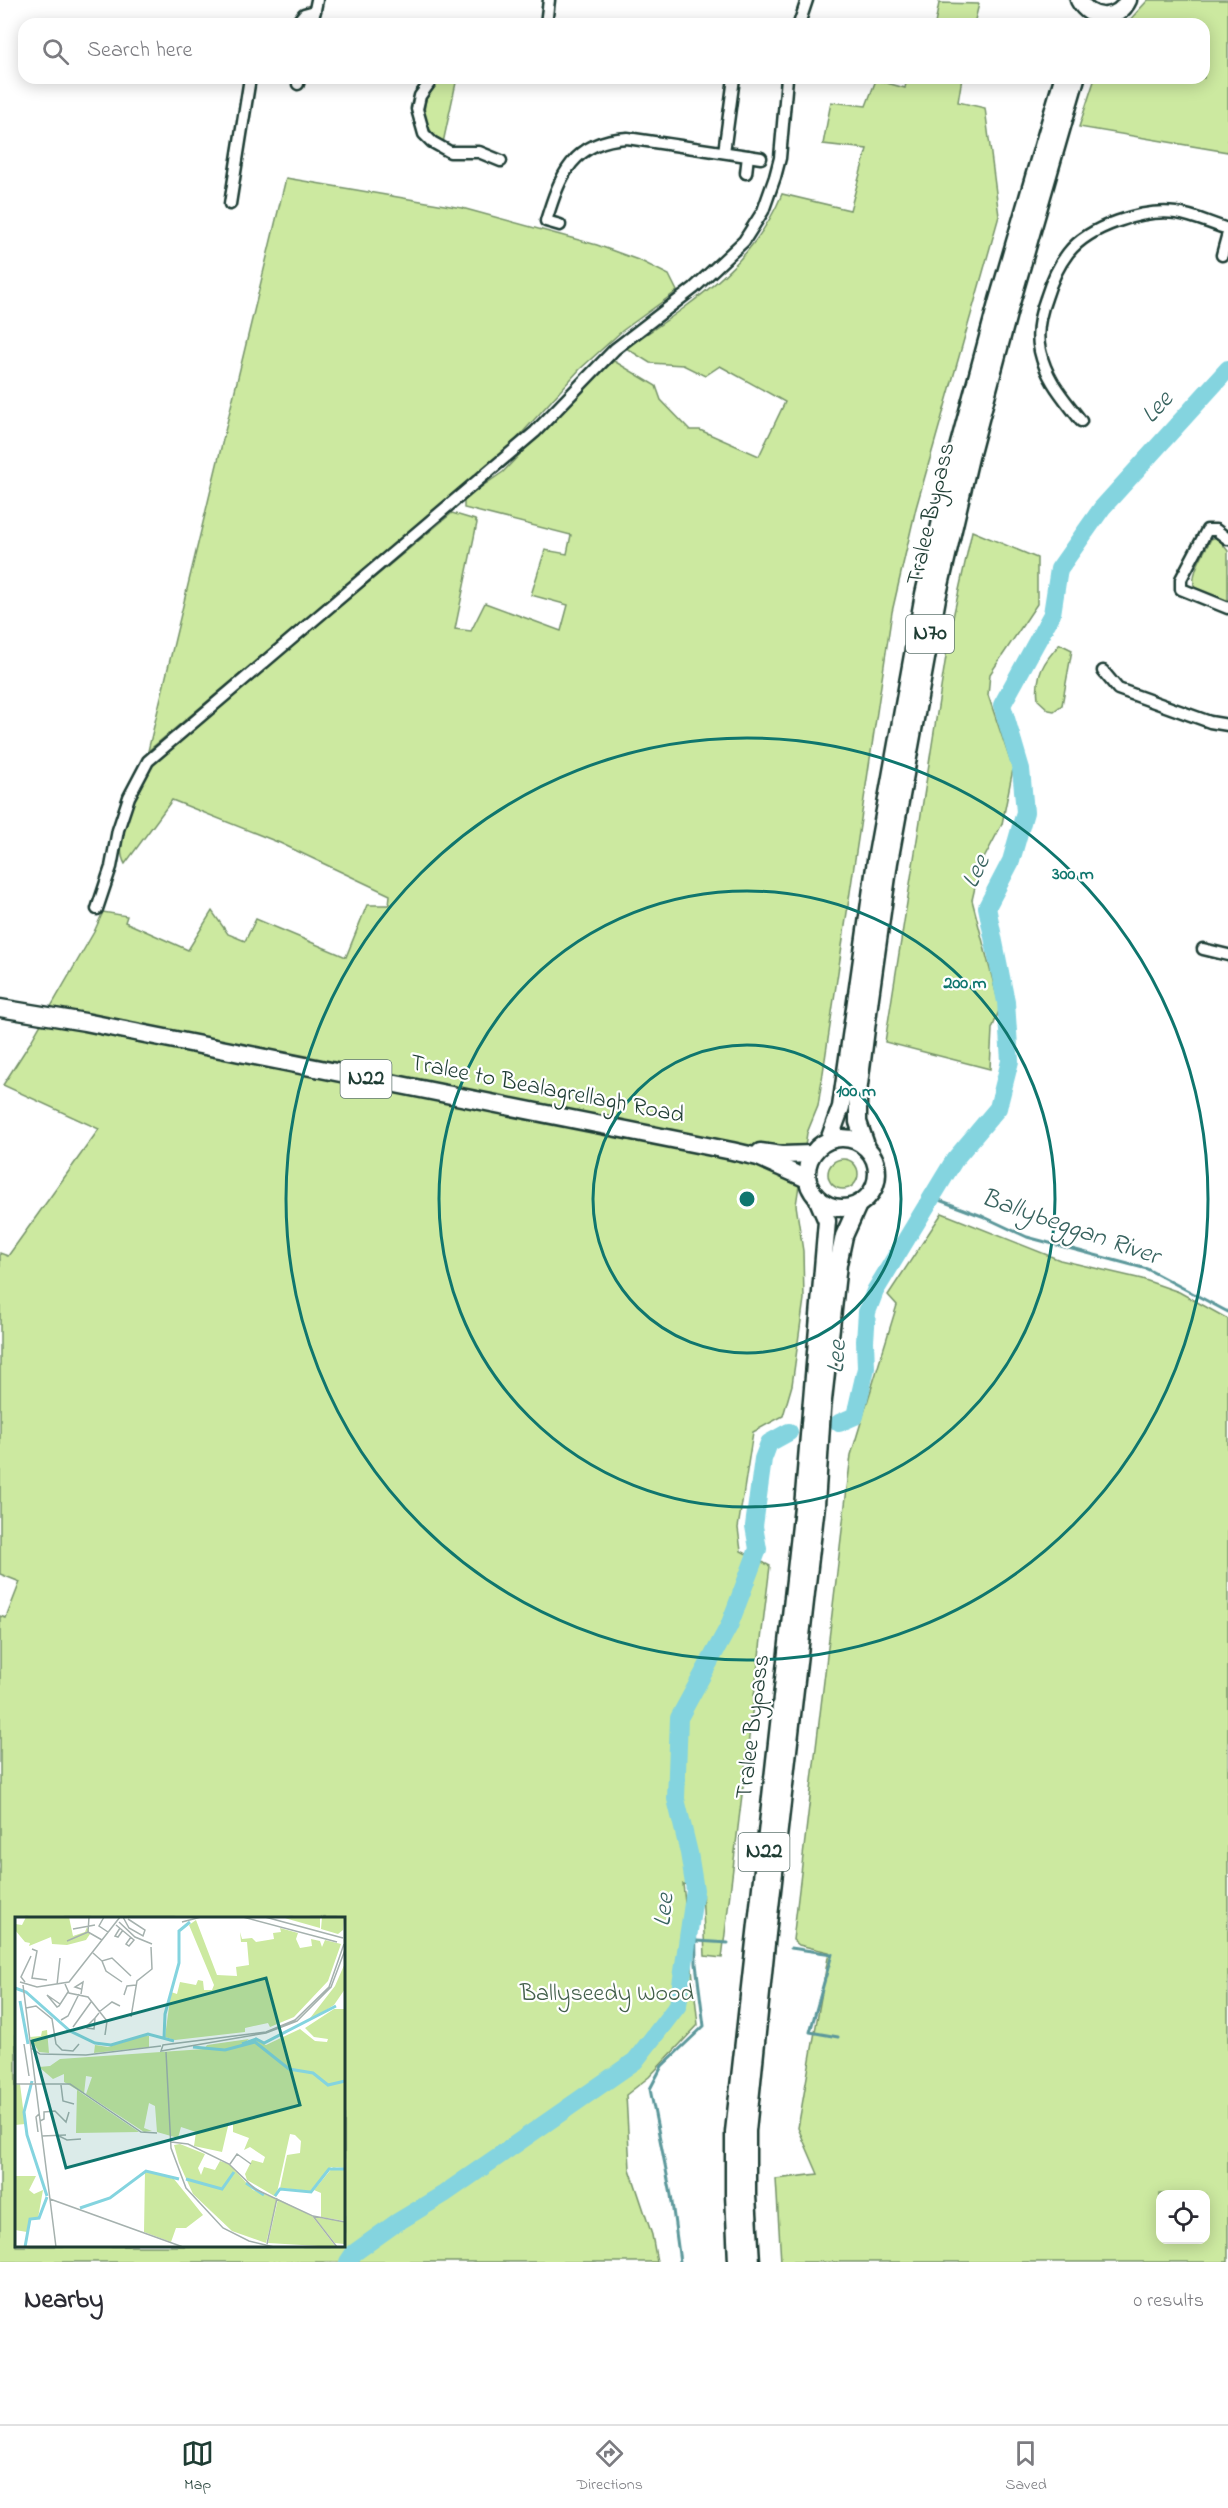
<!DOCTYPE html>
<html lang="en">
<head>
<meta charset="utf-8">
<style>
  :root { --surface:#fff; --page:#f2f2f3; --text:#2b2b33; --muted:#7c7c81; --line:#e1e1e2; --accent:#1f3d34 }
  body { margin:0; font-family:"Indie Flower",sans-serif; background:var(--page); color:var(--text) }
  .controls { position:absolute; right:18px; bottom:18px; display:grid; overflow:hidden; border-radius:12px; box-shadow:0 3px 15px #0003 }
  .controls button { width:54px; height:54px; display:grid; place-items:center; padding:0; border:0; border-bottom:2px solid var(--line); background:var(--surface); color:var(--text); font:30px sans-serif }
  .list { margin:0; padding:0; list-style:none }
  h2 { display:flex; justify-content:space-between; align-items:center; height:78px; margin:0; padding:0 24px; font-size:26px }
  h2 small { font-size:20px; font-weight:400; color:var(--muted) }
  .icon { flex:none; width:33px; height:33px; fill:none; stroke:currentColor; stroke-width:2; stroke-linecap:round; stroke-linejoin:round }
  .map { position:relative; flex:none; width:1228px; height:2262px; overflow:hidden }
  .search { position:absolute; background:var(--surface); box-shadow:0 3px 15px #0003; left:18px; right:18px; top:18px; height:66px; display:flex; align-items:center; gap:15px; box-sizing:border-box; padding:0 21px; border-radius:18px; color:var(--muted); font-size:22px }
  .sheet { height:162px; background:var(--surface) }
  nav { display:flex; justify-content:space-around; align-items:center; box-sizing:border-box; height:84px; border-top:2px solid var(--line); background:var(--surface); font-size:16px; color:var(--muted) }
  nav a { display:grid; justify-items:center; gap:3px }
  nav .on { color:var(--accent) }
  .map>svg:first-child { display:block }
  .green { fill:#cce9a0; stroke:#76936a; stroke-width:1.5; fill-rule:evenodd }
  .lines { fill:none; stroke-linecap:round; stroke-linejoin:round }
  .stream { stroke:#5c989b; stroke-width:3 }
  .river { stroke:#84d4df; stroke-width:18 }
  .minor-casing { stroke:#1f3d34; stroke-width:15 }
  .primary-casing { stroke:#1f3d34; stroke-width:21 }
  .trunk-casing { stroke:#1f3d34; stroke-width:21 }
  .minor { stroke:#fff; stroke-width:10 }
  .primary { stroke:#fff; stroke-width:16 }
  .trunk { stroke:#fff; stroke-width:16 }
  .ring { fill:none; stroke:#0f766e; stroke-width:3 }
  .labels { text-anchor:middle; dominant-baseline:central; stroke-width:4.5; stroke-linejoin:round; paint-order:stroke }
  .shield { fill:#fff; stroke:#627771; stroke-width:1.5 }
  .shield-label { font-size:22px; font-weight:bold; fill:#1f3d34 }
  .street-label { font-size:24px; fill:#1f3d34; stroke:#fff }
  .park-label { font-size:24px; fill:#425f4a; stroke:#fff }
  .water-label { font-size:26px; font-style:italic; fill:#38635f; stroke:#fff }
  .inset-river { fill:none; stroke:#84d4df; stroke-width:3 }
  .inset-road { fill:none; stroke:#a5b1ae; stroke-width:1.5 }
  .view { fill:#0f766e; fill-opacity:0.15; stroke:#0f766e; stroke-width:3 }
  .inset-edge { fill:none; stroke:#1f3d34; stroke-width:3 }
  .centre { fill:#0f766e; stroke:#fff; stroke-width:3 }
  .ring-label { font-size:18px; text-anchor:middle; font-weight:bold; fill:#0f766e; stroke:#fff; stroke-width:4.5; stroke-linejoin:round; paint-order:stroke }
</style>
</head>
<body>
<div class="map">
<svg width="1228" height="2262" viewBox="0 0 1228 2262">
  <rect width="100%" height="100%" fill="#fff"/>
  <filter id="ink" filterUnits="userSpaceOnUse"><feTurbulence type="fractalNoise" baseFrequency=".0167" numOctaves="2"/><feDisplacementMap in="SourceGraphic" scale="12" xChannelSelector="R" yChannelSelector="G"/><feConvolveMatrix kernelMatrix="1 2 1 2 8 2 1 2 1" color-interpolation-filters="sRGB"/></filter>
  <g filter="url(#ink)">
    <g class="green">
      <polygon points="1148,0 1228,0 1228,152 1079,127 1095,78 1204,78 1204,24 1126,24"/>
      <polygon points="939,3 979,4 974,24 935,24"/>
      <path d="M444,78H457L443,143C418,127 418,93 444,78Z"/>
      <path d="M907,78H962L958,102L985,108L999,216L916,508L892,612L818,1106L807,1133L796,1205L803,1251L804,1299L792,1385L783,1416L753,1432L738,1528L741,1551L770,1566L722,1958L705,1956L702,1887L683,1884L698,2025L649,2077L626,2095L630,2169L652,2235L657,2262H0V1616L6,1618L20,1582L0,1574V1253L8,1256L99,1129L3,1085L30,1043L94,932L103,912L127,916L125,922L188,950L212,911L228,934L245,941L256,919L346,957L367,905H389L390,895L280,843L172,800L125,864C111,841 141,783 153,762L452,513L475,520L477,523L455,629L471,631L485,603L561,631L568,605L531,595L545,550L567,554L571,535L464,508V499L503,472L586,385L614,361L656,386L661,400L690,430H700L759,456L785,402L720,366L705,376L683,365L650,363L626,348C689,305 752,267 782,194L850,210L867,149L823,144L831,102L866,106L876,80L905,88ZM16,1918H344V2246H16Z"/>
      <polygon points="286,178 462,208 597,245 641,261 669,275 677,291 622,331 580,369 504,453 148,751"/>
      <polygon points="972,531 1037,558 1037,604 990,674 988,695 1013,769 1002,824 980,866 972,900 1000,1008 992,1029 990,1069 885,1042 950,631"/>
      <path d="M1217,537L1228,551V604L1195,590C1189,574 1204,553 1211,539Z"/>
      <path d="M1060,644L1072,650L1062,705L1054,711L1049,710L1038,700C1035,675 1044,661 1060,644Z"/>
      <circle cx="843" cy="1174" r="15"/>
      <path d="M942,1213L1060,1260L1142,1279L1179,1292L1228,1319V2262H781L776,2179L818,2174L798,2128L829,1952L799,1945L793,1940L851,1455L897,1305L888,1295ZM1206,2194V2240H1160V2194Z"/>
    </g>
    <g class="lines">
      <g class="stream">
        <polyline points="931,1197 982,1216 1027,1237 1147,1269 1228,1312"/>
        <polyline points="697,1941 728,1943"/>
        <polyline points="791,1948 832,1954 810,2032 838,2037"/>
        <polyline points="680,2262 671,2195 650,2089 662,2066 704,2026 696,1964 695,1890"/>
      </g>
      <g class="river">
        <polyline points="839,1423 855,1416 866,1368 865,1341 867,1312 875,1291 955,1159 998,1108 1010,1061 1006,1002 987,907 1011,861 1025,812 1021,769 1002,705 1052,614 1059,569 1102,508 1228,369"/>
        <polyline points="348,2262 354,2253 396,2223 444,2194 635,2061 678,2005 695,1890 689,1853 676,1799 679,1718 729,1626 758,1549 754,1526 763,1459 769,1443 789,1432"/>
      </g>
      <defs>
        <g id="minor">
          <polyline points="296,24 304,14 315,11"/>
          <polyline points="312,24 317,0"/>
          <polyline points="546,24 549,0"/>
          <polyline points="799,24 807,0"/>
          <polyline points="433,78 420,96 417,109 424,134 432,142 450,152 479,152 501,161"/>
          <polyline points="298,84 299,78"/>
          <polyline points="724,152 734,78"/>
          <polyline points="746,173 748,156"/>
          <polyline points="230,204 250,78"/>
          <path d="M560,225L546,221C560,175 573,141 627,138L761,158"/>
          <polyline points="1222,255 1228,233"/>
          <path d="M1081,421C1063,397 1047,381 1040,351C1036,334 1040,314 1046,298C1051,282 1058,266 1068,253C1089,226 1143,209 1176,213C1193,215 1211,224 1228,229"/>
          <polyline points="1228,539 1216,530 1207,530 1181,579 1181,589 1228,608"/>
          <polyline points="1103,671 1118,689 1210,722 1228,725"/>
          <polyline points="97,909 111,867 118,830 129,797 148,761 535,432 615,349 694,288 744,241 763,211 775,177 780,158 787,78"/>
          <polyline points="1203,949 1228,955"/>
        </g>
        <g id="primary">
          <path d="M1079,0C1090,21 1118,22 1128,0"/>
          <polyline points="829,1140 841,1107 876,860 924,594 958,448 998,300 1063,78"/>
          <polyline points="867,1148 858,1122 858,1093 870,997 889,862 937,598 970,457 1009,310 1076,78"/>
        </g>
        <g id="trunk">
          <polyline points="0,1008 85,1022 732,1151 758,1157 807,1179"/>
          <circle cx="842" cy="1173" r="35"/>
          <polyline points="760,1152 782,1155 812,1154"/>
          <polyline points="737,2262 734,2193 734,2132 803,1507 827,1221 818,1200"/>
          <polyline points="751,2262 747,2196 747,2131 767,1934 816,1505 822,1409 838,1264 844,1236 858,1205"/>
        </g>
      </defs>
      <use href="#minor" class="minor-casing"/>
      <use href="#primary" class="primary-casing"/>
      <use href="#trunk" class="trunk-casing"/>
      <use href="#minor" class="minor"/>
      <use href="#primary" class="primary"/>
      <use href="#trunk" class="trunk"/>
    </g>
  </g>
  <g class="ring">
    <circle cx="747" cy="1199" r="154"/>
    <circle cx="747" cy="1199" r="308"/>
    <circle cx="747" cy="1199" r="461"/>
  </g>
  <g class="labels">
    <g class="shield">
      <rect x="906" y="615" width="48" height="38" rx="4.5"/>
      <rect x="340.5" y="1060" width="51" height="38" rx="4.5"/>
      <rect x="738.5" y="1833" width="51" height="38" rx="4.5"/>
    </g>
    <g class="shield-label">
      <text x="930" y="634">N70</text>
      <text x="366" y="1079">N22</text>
      <text x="764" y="1852">N22</text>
    </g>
    <g class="street-label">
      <text transform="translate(932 514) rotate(-77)">Tralee Bypass</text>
      <text transform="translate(547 1090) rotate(11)">Tralee to Bealagrellagh Road</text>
      <text transform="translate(754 1727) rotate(-83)">Tralee Bypass</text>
    </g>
    <g class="park-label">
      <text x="607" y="1994">Ballyseedy Wood</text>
    </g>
    <g class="water-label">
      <text transform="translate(1158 408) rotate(-48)">Lee</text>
      <text transform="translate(977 872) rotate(-64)">Lee</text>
      <text transform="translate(1070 1228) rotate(19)">Ballybeggan River</text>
      <text transform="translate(838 1357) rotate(-86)">Lee</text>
      <text transform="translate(665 1910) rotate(-84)">Lee</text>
    </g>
  </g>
  <g transform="translate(15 1917)">
    <rect width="330" height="330" fill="#fff"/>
    <path d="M11,0H54L58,19L70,15L72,10L75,17L71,23L52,28L37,27L36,20L14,29L15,26L10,25L0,13V7L7,8ZM267,0H305V11L273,2ZM307,0H329L328,13L323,17L306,12ZM181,3L202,58L222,59L221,50L234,48L232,25H226L225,15L227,22L237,21L241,25L259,22L258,16L266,15L265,11L283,16L281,22L285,31L297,29L296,22L305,24L307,30L310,23L326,27L313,64L279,100L255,110L253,106L230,111V115L160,123L150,120L156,75L162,77L165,65L181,68L183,63L188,64L189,73H197L199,68L174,8ZM330,46V72L319,88L292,105L320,69ZM319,92H330V251L316,250L295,274L265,271L272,238L285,236L286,224L280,218L275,217L261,280L232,263L230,257L237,243L248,246L250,240L235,230L229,233L234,221L218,215V206L214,205L207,235L179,229L181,215L166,210L163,221L142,215L140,189L134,186L129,211L137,214L129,215L71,177L77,160L71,159L69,177L49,165V157L38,162L24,150L35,149L45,142L189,132L192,128L234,122L227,128L241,123L251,128L285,112L300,124L312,125L313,122L299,120L290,111ZM32,113L34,136L24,135L15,120L26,119L27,114ZM128,119H134V130L79,136L80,128L93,130ZM5,167L10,207L0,208V168ZM62,173L124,215L61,216ZM165,227L190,237L183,251L186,258L189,250L200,253L205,244L214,247L238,273L262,282L251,326L217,314L178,277L164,246L159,228ZM318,250L330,253V304L306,300V276L299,273ZM130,254L159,262L188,298L171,311H161L156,325L129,315ZM0,259H21L14,273L19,277L28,273L23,301H16L12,315L0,313ZM263,282L297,299L321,330L253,326ZM299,300L330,305L329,327L320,326Z" fill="#cce9a0"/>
    <path class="inset-river" d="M0,71L11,75L55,114L80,126L96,128L133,117L159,124M5,84L13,127M149,121L150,97L164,46V14L175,5M227,127L241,122L249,126L321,89M178,130L210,133L240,125L274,152L298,156L313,168L330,164M17,164L9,195L12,218L32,279M171,262L207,272L219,255M231,266L249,278M260,279L265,272L296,275L314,252H330M65,291L95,281L131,254L164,262M10,330L15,302L24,301L32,280"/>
    <path class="inset-road" d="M74,0L73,15L87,23M89,0L84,9L93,15M108,0L114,11L128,19L130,13L113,2M228,0L322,25M250,0L328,21M104,5L120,20L137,27M167,5L186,0M101,8L119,23L114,29L111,27L116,20M105,11L100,19L103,20L108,13M58,12L80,8M52,24L73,15M329,27L314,70L280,103L251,115L148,128L146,134L251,116L282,104L316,70L330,33M17,32L22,34L17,61L32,63M78,36L87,44L97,41L116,59M87,44L91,54L107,65M5,65L22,70L54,65L105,0M10,65L6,60L16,39M50,67L54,76L73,80L92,104L90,118M8,68L41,330M42,68L45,41M66,77L68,65L60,70L66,72M109,78L112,69L121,68M45,87L32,78L42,90L44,89L53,75M11,91L21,89L37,102L41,127L47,133L58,134L64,127M84,95L97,85L105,89M116,100L122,64L137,52L136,30M80,101L79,112L72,111V109L80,101L84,96M46,103L53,99L64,77M58,110L76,85M9,127L14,159M16,131L25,137L71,138L146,129M151,135L156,231L171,271L208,311L234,324L259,330M0,167H55L126,215L142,216M46,168L48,184L59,187M25,204L29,202V195L40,194L51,205L54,195M23,215L21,200L24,197M27,219L51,218M44,219L52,223L66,222M156,225L173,227L214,247L240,272L298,299L322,330M215,247L222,237L236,247M35,282L168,330M298,299L330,305M252,327L262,281"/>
    <path class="view" d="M251,61L285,188L51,251L17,124Z"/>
    <rect width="330" height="330" class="inset-edge"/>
  </g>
  <circle cx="747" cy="1199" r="9" class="centre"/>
  <g class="ring-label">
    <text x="1073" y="879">300 m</text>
    <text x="965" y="988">200 m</text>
    <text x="856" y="1096">100 m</text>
  </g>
</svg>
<div class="controls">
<button><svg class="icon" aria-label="locate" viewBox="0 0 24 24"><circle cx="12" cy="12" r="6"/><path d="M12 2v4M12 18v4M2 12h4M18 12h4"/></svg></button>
</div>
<div class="search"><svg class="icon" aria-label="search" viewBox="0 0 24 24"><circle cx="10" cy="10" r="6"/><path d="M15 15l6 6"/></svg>Search here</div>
</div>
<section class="sheet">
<h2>Nearby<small>0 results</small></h2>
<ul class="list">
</ul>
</section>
<nav>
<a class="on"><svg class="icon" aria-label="map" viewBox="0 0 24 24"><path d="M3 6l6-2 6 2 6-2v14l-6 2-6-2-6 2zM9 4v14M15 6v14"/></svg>Map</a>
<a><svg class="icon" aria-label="directions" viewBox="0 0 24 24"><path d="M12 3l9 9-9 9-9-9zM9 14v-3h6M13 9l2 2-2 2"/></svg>Directions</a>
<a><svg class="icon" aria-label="saved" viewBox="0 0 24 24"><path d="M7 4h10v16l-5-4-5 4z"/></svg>Saved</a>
</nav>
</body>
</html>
